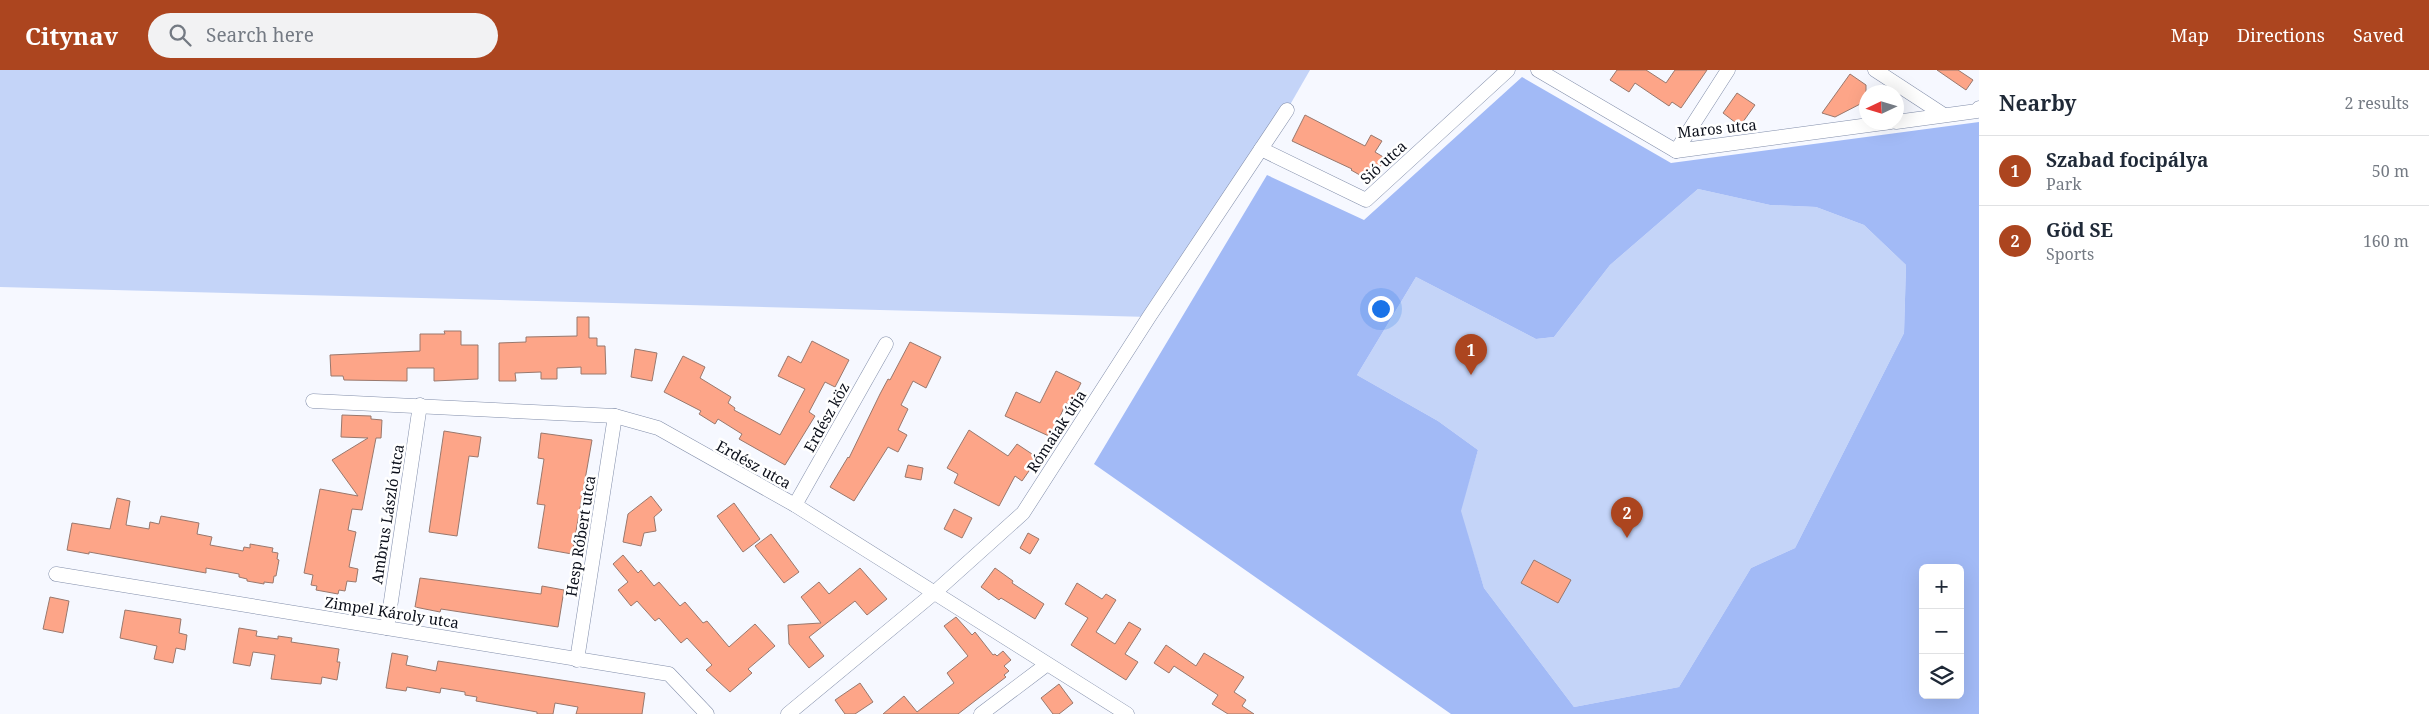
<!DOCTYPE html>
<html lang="en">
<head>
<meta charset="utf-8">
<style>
  :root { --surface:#fff; --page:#f2f2f3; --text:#1f2937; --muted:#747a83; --line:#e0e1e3; --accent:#ac451f }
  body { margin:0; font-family:"Noto Serif",serif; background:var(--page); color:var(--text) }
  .controls { position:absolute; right:15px; bottom:15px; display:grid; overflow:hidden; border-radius:8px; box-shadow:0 5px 20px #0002 }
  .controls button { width:45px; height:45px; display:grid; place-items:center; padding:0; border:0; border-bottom:1px solid var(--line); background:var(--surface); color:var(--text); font:25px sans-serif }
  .compass { position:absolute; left:1859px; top:15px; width:45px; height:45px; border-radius:50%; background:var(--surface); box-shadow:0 5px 20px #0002; rotate:266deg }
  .you { position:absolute; left:1380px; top:238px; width:18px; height:18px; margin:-12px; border:4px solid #fff; border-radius:50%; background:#1a73e8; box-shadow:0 0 0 8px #1a73e833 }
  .badge { display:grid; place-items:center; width:32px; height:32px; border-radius:50%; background:var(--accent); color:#fff; font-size:16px; font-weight:700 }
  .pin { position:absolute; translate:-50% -41px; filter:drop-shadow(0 1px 2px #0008) }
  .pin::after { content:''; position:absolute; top:26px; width:18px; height:15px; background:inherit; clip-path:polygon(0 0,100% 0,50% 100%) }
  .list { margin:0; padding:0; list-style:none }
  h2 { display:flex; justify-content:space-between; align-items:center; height:65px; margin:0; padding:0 20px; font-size:21px }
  h2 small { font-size:16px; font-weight:400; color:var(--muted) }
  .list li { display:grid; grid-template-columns:32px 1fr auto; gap:15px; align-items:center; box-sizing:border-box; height:70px; padding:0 20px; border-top:1px solid var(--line) }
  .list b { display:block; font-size:19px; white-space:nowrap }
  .list p { margin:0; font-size:16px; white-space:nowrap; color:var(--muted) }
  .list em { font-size:16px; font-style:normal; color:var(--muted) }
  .icon { flex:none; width:28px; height:28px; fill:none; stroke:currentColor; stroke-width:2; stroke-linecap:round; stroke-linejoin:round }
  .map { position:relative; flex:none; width:1979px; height:644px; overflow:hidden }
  header { display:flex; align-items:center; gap:30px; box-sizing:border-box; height:70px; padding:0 25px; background:var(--accent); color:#fff }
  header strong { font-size:24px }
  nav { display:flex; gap:28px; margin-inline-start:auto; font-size:18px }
  .search { width:350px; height:45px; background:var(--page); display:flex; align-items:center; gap:12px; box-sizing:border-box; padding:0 18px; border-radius:28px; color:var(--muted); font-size:19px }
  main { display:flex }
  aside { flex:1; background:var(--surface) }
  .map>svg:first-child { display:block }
  .green { fill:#c4d4f8 }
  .forest { fill:#a2baf6; fill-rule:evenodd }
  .building { fill:#fda588; stroke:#99786d }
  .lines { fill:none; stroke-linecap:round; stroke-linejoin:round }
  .street-casing { stroke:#828eaa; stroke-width:15 }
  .street { stroke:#fff; stroke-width:14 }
  .labels { text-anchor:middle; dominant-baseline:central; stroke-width:5; stroke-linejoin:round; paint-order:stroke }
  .street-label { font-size:15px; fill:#0b0f1a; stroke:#fff }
</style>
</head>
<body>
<header>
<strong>Citynav</strong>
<div class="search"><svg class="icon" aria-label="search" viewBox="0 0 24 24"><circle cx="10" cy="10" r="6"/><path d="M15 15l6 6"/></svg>Search here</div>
<nav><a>Map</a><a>Directions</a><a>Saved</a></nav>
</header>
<main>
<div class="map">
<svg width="1979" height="644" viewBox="0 0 1979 644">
  <rect width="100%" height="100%" fill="#f6f8ff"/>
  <g class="green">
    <polygon points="0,0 1310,0 1287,40 1149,247 0,217"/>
    <polygon points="1698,119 1770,135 1816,137 1864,155 1906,195 1904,263 1795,478 1751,498 1679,617 1574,637 1484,518 1460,441 1478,380 1438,351 1357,305 1416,207 1536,269 1554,267 1610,195"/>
  </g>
  <path class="forest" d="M1522,7L1671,93L1979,52V644H1451L1094,394L1267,105L1364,150ZM1698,119L1770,135L1816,137L1864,155L1906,195L1904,263L1795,478L1751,498L1679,617L1574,637L1484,518L1461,441L1478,380L1438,351L1357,305L1416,207L1536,269L1554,267L1610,195ZM1923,498H1960V625H1923Z"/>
  <g class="building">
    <polygon points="1617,0 1646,0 1666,13 1675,0 1707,0 1681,38 1672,32 1669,36 1635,13 1629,22 1610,10"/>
    <polygon points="1937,0 1958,0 1973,10 1966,20"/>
    <polygon points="1850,4 1866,15 1866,31 1835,47 1822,43"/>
    <polygon points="1737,23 1755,35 1740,56 1723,43"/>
    <polygon points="1305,45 1365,76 1371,65 1382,71 1375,82 1385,88 1372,112 1351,100 1352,99 1292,71"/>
    <polygon points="577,247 589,247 589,268 597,268 597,276 605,276 606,304 581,304 581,297 557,298 557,309 541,309 541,302 515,303 516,311 499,311 499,273 526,272 526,267 577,266"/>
    <polygon points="444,261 461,261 461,275 478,275 478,309 434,311 434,298 407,298 407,311 344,310 343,306 331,306 330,285 420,281 420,264 445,264"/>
    <polygon points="812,271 849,290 835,317 825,312 809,342 815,346 785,395 739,369 742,364 718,349 715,354 699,344 701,341 664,322 683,286 705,297 700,308 731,327 728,333 735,338 734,340 780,365 805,319 778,306 788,286 801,293"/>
    <polygon points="910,272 941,287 926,318 913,311 901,335 908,339 898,360 907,365 898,382 888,377 854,431 830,417 848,387 849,388 880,324 888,309 890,310"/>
    <polygon points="635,279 657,283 652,311 631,307"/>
    <polygon points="1056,301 1081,313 1070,335 1066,333 1051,367 1005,346 1016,322 1040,333"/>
    <polygon points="342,345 371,346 371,349 382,350 381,368 376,368 362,440 352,439 348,460 356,462 349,497 358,499 356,512 347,511 345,521 339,520 338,524 316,520 317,516 311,515 313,505 304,503 320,419 358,426 332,390 368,368 341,367"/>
    <polygon points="969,360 1008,386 1017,374 1038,388 1022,411 1015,406 999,436 954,413 958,404 947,398"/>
    <polygon points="444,361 481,367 478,387 469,386 457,466 429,462"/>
    <polygon points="541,363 592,370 572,484 538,478 545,435 537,434 544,389 538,388"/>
    <polygon points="908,395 923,398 921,410 905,407"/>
    <polygon points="651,426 662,440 654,447 656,461 644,463 641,476 623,472 628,444"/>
    <polygon points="117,428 130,431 126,455 149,459 150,452 159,454 161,446 199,453 197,464 212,467 210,475 243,481 244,477 250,478 250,474 273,478 272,482 278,483 277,489 279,490 276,506 274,506 273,513 264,512 264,514 247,511 247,509 239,507 239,504 206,498 206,503 89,482 89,484 67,480 72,453 110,459"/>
    <polygon points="734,433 760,469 743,482 717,446"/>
    <polygon points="954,439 972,448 962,468 944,459"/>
    <polygon points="1028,463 1039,469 1030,484 1020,478"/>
    <polygon points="771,464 799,502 784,513 755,476"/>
    <polygon points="623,485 638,503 641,500 654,516 659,512 680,536 685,532 703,553 707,551 729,577 755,554 775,576 748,599 752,603 730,622 706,600 712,595 687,568 681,573 659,548 655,551 637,531 631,536 618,520 628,512 613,494"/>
    <polygon points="1534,490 1571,510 1558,533 1521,513"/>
    <polygon points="860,498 887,529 867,545 855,531 809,567 824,586 809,598 789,574 788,555 821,553 801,527 819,512 829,524"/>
    <polygon points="995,498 1013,511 1012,513 1044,534 1035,549 1001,528 999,530 981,517"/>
    <polygon points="420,508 541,524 542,516 564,520 558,557 441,539 440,542 415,537"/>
    <polygon points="1077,513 1102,529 1106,524 1116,530 1096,562 1115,574 1129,552 1141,559 1125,584 1138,592 1126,610 1071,575 1088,548 1065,534"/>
    <polygon points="50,527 69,531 63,563 43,559"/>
    <polygon points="125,540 181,549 179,563 187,565 185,580 176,578 173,593 154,589 157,576 120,568"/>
    <polygon points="956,547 972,565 975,562 993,585 995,584 997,586 1003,581 1011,590 1004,596 1009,601 1004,605 1006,607 958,644 883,644 904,626 917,642 954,613 947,603 968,586 944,556"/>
    <polygon points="239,558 257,561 256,566 278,569 278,566 292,568 291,572 339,579 337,592 340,592 337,610 322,607 321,614 271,609 275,585 253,582 250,596 233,593"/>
    <polygon points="1166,575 1196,596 1204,583 1244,607 1234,622 1246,630 1242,636 1254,644 1228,644 1212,634 1218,625 1174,596 1169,603 1154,593"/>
    <polygon points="392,583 408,586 406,595 436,601 438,591 645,623 642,644 576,644 578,637 555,633 553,644 537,644 537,642 476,631 477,627 465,625 465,622 441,618 440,623 407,617 406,621 386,618"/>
    <polygon points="860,613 873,632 855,644 845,644 835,630"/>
    <polygon points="1059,614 1073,633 1059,644 1053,644 1041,628"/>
  </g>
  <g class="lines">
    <defs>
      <g id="street">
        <polyline points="1538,0 1676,81 1891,52"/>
        <polyline points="1875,0 1944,45"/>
        <polyline points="1896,52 1977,41 1979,38"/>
        <polyline points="1261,79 1366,130 1508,0"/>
        <polyline points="1676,81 1728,0"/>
        <polyline points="313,331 615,346 658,358 795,435 1127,644"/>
        <polyline points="795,435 886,274"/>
        <polyline points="56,504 669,604 707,644"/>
        <polyline points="387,558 420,335"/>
        <polyline points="577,590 615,346"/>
        <polyline points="788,644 934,523 1023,443 1149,247 1287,40"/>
        <polyline points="981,644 1046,595"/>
      </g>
    </defs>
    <use href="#street" class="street-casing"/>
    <use href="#street" class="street"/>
  </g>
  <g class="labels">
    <g class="street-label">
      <text transform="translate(1717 58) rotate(-6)">Maros utca</text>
      <text transform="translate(1383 92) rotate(-42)">Sió utca</text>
      <text transform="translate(826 347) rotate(-61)">Erdész köz</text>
      <text transform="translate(1056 361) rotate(-57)">Rómaiak útja</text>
      <text transform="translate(754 394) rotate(29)">Erdész utca</text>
      <text transform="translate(387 444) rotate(-81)">Ambrus László utca</text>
      <text transform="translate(580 466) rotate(-81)">Hesp Róbert utca</text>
      <text transform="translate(392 542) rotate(9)">Zimpel Károly utca</text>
    </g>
  </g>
</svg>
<div class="controls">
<button>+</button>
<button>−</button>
<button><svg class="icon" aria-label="layers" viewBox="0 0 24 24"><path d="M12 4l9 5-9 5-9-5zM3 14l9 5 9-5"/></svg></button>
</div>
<svg class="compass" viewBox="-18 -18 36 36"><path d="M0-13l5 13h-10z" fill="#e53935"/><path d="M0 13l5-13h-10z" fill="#747a83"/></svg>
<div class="you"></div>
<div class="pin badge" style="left:1471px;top:305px">1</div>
<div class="pin badge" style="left:1627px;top:468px">2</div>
</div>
<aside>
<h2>Nearby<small>2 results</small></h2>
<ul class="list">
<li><span class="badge">1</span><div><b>Szabad focipálya</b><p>Park</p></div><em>50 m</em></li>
<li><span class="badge">2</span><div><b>Göd SE</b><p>Sports</p></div><em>160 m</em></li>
</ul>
</aside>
</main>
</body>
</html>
